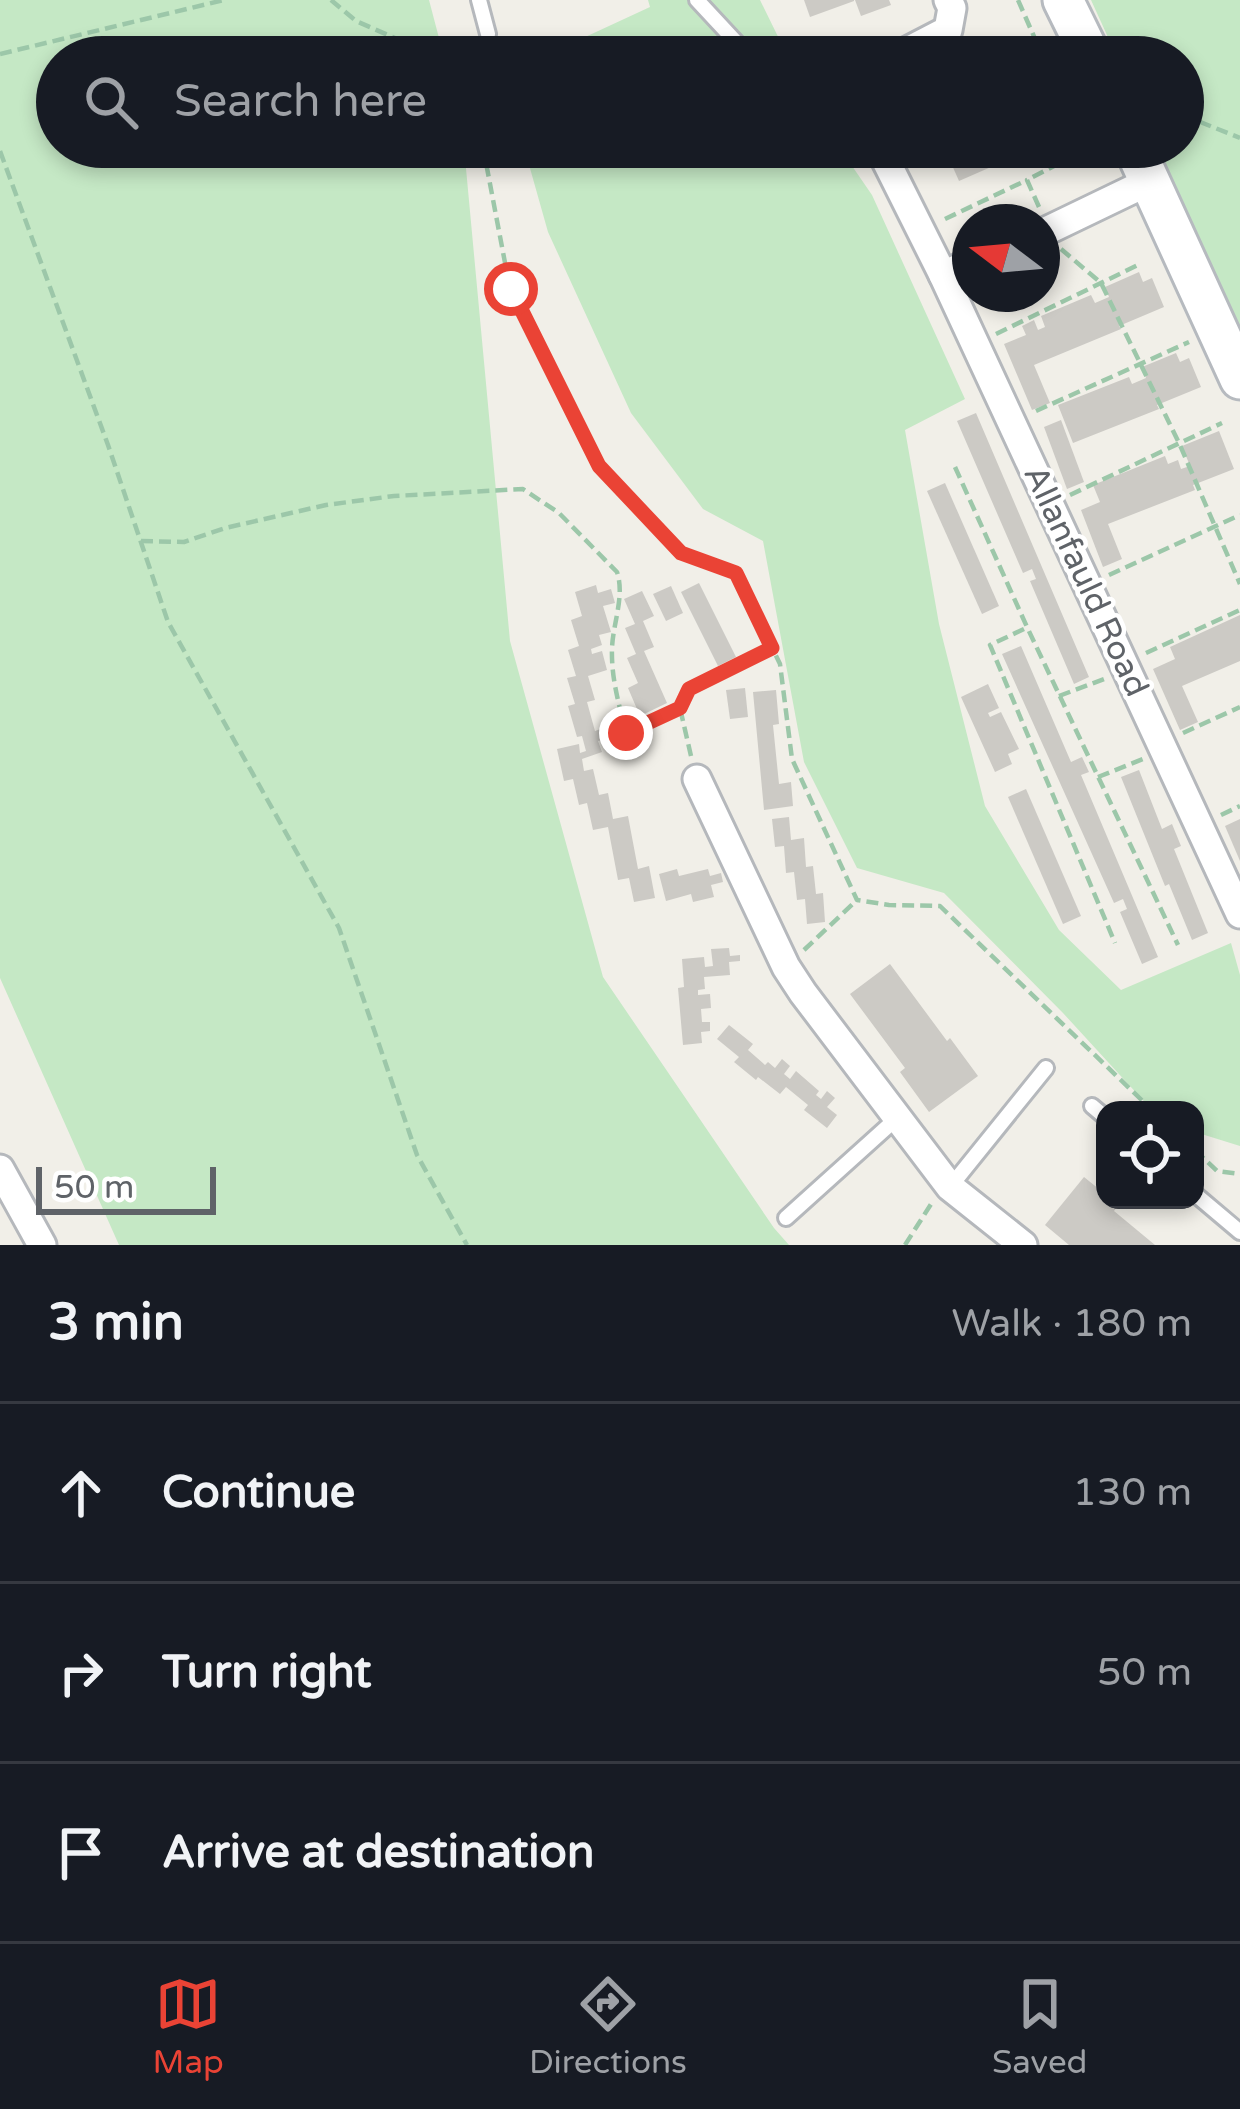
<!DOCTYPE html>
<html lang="en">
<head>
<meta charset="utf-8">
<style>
  :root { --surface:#171b24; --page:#20242c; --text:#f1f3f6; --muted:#9ea1a6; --line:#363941; --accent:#ea4335 }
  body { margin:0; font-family:"Varela Round",sans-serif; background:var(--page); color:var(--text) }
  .controls { position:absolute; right:36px; bottom:36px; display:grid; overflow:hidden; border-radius:24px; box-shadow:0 6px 18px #0003 }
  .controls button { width:108px; height:108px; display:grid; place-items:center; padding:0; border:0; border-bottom:3px solid var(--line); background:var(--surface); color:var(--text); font:60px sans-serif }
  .compass { position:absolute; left:952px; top:204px; width:108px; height:108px; border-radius:50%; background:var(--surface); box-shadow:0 6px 18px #0003; rotate:286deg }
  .scale { position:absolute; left:36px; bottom:30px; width:180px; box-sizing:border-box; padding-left:12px; border:6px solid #5f6368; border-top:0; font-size:33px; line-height:42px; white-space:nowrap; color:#5f6368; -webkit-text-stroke:9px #fff; paint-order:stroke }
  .stop { position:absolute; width:36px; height:36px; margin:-27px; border:9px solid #ea4335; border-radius:50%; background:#fff }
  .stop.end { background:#ea4335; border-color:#fff; box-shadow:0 3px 12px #0008 }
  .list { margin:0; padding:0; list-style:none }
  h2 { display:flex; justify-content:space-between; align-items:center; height:156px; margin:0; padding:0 48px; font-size:51px }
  h2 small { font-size:39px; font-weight:400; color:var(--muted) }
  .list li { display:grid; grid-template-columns:78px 1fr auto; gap:36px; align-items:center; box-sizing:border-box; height:180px; padding:0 48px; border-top:3px solid var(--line) }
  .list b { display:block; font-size:45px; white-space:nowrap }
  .list em { font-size:39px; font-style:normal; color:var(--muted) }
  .icon { flex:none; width:66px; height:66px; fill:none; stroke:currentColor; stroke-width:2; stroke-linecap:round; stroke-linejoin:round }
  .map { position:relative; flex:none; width:1240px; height:1245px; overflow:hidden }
  .search { position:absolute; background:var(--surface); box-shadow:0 6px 18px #0003; left:36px; right:36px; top:36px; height:132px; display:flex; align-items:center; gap:30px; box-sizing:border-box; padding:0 42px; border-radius:66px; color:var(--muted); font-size:45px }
  .sheet { height:696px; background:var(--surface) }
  nav { display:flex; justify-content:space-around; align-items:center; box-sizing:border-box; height:168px; border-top:3px solid var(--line); background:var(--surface); font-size:33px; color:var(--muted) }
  nav a { display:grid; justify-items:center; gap:6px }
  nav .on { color:var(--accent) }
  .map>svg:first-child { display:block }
  .green { fill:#c5e8c5 }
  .building { fill:#cccac5 }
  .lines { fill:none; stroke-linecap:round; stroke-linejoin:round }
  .lane-casing { stroke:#b5b8bc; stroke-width:20 }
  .street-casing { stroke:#b5b8bc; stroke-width:33 }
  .secondary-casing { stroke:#b6babf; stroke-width:45 }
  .path { stroke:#9cc7a9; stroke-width:4.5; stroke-dasharray:12 6; stroke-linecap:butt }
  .lane { stroke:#fff; stroke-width:14 }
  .street { stroke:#fff; stroke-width:27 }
  .secondary { stroke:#fff; stroke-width:39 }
  .route { stroke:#ea4335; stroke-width:15 }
  .labels { text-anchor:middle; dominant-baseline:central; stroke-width:9; stroke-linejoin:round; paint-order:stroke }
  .street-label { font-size:33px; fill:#5f6368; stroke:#fff }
</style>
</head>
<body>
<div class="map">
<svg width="1240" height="1245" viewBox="0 0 1240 1245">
  <rect width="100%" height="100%" fill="#f1efe8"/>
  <g class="green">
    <polygon points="0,0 429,0 444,57 57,57 57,147 464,147 510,641 603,977 774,1228 789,1245 119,1245 0,978"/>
    <polygon points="648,0 760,0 788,57 542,57 650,7"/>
    <polygon points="1091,0 1240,0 1240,328 1158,147 1183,147 1183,57 1117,57"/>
    <polygon points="524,147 839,147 872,195 965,399 905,430 939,624 985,806 1059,930 1121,990 1231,943 1240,975 1240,1146 1195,1132 1195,1110 1152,1110 1063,1013 944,893 857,868 804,762 763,541 703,509 631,413 548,232"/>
  </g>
  <g class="building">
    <polygon points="804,0 854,0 854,1 810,17"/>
    <polygon points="855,0 889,0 891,5 861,16"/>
    <polygon points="944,147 1006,147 1007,160 959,181"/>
    <polygon points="1139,272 1143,282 1152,278 1164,307 1119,326 1121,329 1034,365 1050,403 1032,410 1004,344 1026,335 1022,326 1034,320 1038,330 1045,327 1041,316 1091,295 1095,303 1109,297 1105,287"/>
    <polygon points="1176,353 1180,362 1189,358 1201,387 1157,405 1159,409 1073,443 1058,405 1129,377 1132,384 1146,378 1142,367"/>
    <polygon points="976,413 1089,677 1074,684 1030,581 1036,579 1032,569 1023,573 957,421"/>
    <polygon points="1061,420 1084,482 1067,489 1044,427"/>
    <polygon points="1219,431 1234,469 1193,485 1195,490 1108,524 1122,559 1103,567 1081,510 1100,502 1093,485 1165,456 1168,464 1178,460 1181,469 1190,466 1182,446"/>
    <polygon points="945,483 999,606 982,614 927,491"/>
    <polygon points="699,583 736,657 718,666 681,592"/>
    <polygon points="596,585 598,593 611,589 615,603 603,606 611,632 599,635 602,645 591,649 592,654 602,651 607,670 588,676 595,700 587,702 595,731 609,726 612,737 598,741 602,752 582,759 584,771 593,769 599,795 608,793 613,819 628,816 638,869 649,866 655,898 634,902 629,878 618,880 608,827 593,830 587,803 579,805 573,779 564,781 557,749 579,744 580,753 586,751 582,736 577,737 568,706 575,704 567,678 576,676 568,650 579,646 571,620 582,616 575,592"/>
    <polygon points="671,586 683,613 666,621 653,594"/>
    <polygon points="642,591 654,616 643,621 654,647 644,651 667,703 640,716 628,688 638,683 627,658 636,654 625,628 635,624 624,599"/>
    <polygon points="1240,615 1240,661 1182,686 1198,722 1180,730 1153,669 1175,659 1170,647"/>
    <polygon points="1021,646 1071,762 1082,757 1089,772 1081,775 1158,957 1142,964 1120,912 1127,909 1123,899 1114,903 1002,654"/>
    <polygon points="988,684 999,708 988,713 990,717 1001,712 1019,749 1008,754 1012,764 995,772 961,697"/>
    <polygon points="745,688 748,717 730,719 726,690"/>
    <polygon points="776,690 779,724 773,725 779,784 791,782 793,806 764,810 753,692"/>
    <polygon points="1139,770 1162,829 1172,824 1181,846 1174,849 1208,933 1192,940 1169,884 1165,886 1121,777"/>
    <polygon points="1026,789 1081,916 1063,924 1008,797"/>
    <polygon points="789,817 791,840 804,838 806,867 813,866 816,894 823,893 825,922 807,924 805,899 797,900 794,872 786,873 784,846 775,847 772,819"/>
    <polygon points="1240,819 1240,861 1225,826"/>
    <polygon points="677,869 679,876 708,869 710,876 721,873 723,882 711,885 714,897 693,902 691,894 666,901 659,874"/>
    <polygon points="729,948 730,956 740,955 740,961 729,962 730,975 704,977 705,989 698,990 698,995 710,994 711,1008 701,1009 702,1022 710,1022 710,1031 701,1032 702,1043 683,1045 678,988 684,987 682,959 704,957 705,967 713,966 711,949"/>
    <polygon points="890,964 947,1041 950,1038 978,1076 929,1112 900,1072 905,1068 850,994"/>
    <polygon points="729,1025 753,1044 748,1050 765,1065 768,1062 775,1068 782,1059 790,1066 784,1074 790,1079 796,1071 819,1091 816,1095 821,1099 827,1091 835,1098 827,1107 837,1115 827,1128 804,1110 808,1105 786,1087 780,1094 758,1077 756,1080 734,1062 739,1057 717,1039"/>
    <polygon points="1084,1177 1105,1194 1105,1200 1112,1200 1118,1205 1114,1211 1155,1245 1069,1245 1045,1225"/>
  </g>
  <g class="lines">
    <defs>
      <g id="lane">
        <polyline points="479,0 488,34"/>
        <polyline points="697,0 750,57"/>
        <polyline points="1092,1106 1105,1117"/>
        <polyline points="950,1187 1046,1068"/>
        <polyline points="1195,1194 1240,1232"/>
        <polyline points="786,1218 897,1118"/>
      </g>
      <g id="street">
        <polyline points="896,57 948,30 952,8 948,0"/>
        <polyline points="879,147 943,275"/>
        <polyline points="1042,233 1150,181"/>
        <polyline points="970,263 943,275 1240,914"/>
        <polyline points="697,779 786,967 803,993 950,1187 1023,1245"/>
        <polyline points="0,1169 42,1245"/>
      </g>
      <g id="secondary">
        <polyline points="1063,0 1091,57"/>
        <polyline points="1134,147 1240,379"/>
      </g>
    </defs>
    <use href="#lane" class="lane-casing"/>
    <use href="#street" class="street-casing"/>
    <use href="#secondary" class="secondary-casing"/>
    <g class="path">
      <polyline points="331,0 356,21 438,57"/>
      <polyline points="1018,0 1043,57"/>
      <polyline points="0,54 224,0"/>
      <polyline points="1183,115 1240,138"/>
      <polyline points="483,147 510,289 599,466 681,552 736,573 780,664 792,759 857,900 889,905 940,906 1152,1110"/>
      <polyline points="0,151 108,445 168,622 339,928 417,1155 467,1245"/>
      <polyline points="1058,164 1060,147"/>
      <polyline points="1039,207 1027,180 1081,152"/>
      <polyline points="945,219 1027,180"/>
      <polyline points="1061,249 1101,283 1179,443 1240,584"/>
      <polyline points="996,334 1140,264"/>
      <polyline points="1036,411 1189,342"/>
      <polyline points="955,467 1027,627 1178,945"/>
      <polyline points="1070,495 1222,423"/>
      <path d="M141,541L184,542L225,528L326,505L394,496L523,489L559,513L617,572C625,596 613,623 612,648C611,678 619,704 626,733L680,708"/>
      <polyline points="1109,575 1240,515"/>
      <polyline points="1024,629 990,645 1115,943"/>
      <polyline points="1146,653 1240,610"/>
      <polyline points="1059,696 1104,679"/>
      <polyline points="1183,733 1240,707"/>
      <polyline points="691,756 680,708 689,689 772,648"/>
      <polyline points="1098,777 1143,759"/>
      <polyline points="1221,815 1240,806"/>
      <polyline points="804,950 857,900"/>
      <polyline points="1195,1150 1217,1171 1240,1174"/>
      <polyline points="905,1245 933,1201"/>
    </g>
    <use href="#lane" class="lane"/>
    <use href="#street" class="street"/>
    <use href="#secondary" class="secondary"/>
  </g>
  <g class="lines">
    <polyline class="route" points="511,289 599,466 681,553 736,573 772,648 689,689 680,708 626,733"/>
  </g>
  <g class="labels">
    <g class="street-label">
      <text transform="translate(1086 581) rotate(65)">Allanfauld Road</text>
    </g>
  </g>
</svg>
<div class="controls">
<button><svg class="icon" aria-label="locate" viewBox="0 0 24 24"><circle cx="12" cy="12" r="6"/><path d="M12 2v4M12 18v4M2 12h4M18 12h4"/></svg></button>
</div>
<svg class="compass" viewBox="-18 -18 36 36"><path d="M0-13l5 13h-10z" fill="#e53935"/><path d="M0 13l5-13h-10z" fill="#9ea1a6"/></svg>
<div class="scale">50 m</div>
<div class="stop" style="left:511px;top:289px"></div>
<div class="stop end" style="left:626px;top:733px"></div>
<div class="search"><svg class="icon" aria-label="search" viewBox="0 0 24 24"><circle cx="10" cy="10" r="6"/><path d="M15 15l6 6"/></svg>Search here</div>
</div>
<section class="sheet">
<h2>3 min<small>Walk · 180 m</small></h2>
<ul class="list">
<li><svg class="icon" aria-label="ahead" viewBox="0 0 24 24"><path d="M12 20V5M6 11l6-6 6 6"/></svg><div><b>Continue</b></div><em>130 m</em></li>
<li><svg class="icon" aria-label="right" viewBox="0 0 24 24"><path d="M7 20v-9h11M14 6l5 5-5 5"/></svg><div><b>Turn right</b></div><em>50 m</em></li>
<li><svg class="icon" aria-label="arrive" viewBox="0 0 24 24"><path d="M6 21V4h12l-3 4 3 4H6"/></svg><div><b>Arrive at destination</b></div></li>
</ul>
</section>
<nav>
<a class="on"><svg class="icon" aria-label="map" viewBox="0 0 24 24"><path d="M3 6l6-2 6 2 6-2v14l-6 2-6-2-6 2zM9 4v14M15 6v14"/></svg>Map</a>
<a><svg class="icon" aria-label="directions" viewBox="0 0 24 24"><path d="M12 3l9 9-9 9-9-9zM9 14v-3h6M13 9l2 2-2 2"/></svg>Directions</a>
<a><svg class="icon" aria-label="saved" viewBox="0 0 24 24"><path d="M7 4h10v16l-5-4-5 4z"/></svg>Saved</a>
</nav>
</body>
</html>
